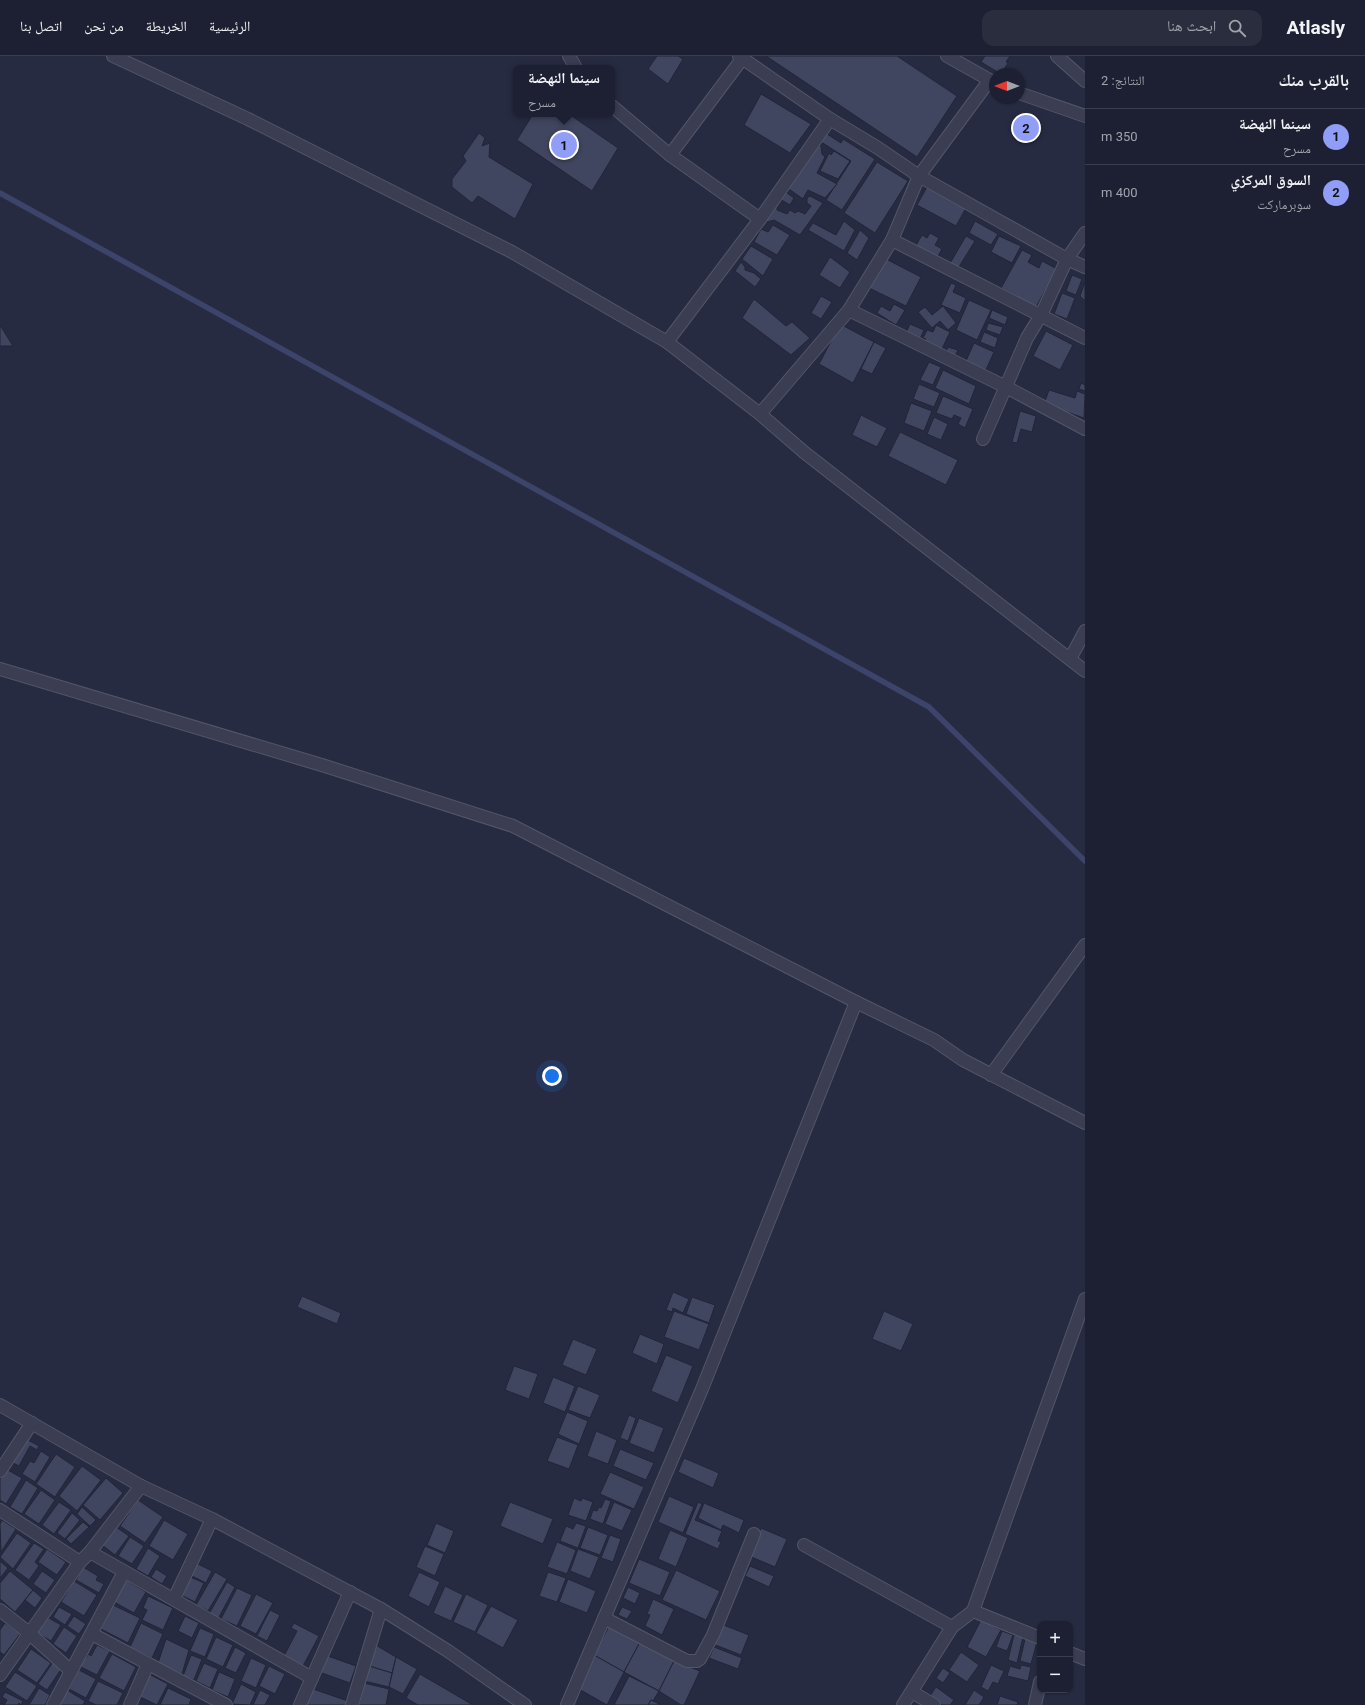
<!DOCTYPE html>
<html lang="ar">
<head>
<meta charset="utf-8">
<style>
  :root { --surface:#1d2032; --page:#2a2d3e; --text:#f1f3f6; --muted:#a0a3ac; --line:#3b3e4d; --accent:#919ef8 }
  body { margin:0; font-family:Roboto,"Noto Naskh Arabic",sans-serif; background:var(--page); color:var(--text); direction:rtl }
  .controls { position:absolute; right:12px; bottom:12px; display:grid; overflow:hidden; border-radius:8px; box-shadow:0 1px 3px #0004 }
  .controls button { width:36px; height:36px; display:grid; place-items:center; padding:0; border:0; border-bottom:1px solid var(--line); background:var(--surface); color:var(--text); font:20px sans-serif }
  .compass { position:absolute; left:989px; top:12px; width:36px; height:36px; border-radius:50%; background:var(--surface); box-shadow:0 1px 3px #0004; rotate:270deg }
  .you { position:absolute; left:552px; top:1020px; width:14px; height:14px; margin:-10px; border:3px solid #fff; border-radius:50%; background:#1a73e8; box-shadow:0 0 0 6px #1a73e833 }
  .badge { display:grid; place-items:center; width:26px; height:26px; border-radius:50%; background:var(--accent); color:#111; font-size:13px; font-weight:700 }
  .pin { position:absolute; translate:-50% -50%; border:2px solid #fff; box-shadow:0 1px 4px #0006 }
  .popup { position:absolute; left:513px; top:9px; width:102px; height:52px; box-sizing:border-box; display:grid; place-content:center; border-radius:8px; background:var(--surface); filter:drop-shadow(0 1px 3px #0005); font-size:13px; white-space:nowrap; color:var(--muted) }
  .popup b { font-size:15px; color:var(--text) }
  .popup::after { content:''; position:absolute; left:50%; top:100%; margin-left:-8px; border:8px solid transparent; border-top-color:var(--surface) }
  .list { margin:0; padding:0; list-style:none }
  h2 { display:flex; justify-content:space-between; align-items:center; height:52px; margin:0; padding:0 16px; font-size:17px }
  h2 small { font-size:13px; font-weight:400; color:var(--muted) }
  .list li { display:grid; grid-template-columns:26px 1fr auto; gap:12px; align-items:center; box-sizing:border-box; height:56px; padding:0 16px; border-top:1px solid var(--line) }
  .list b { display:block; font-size:15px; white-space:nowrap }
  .list p { margin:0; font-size:13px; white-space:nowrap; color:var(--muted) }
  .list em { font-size:13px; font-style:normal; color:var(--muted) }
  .icon { flex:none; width:22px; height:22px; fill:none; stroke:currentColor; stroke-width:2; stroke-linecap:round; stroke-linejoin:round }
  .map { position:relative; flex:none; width:1085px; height:1649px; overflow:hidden; direction:ltr }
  header { display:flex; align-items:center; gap:24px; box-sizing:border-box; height:56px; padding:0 20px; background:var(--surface); border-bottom:1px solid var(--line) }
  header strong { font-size:19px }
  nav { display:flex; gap:22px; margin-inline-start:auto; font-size:14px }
  .search { width:280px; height:36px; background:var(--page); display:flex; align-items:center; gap:10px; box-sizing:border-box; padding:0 14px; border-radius:12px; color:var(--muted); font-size:15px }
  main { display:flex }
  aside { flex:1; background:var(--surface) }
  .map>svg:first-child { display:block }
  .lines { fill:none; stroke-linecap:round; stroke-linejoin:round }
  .stream { stroke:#3d446a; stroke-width:5.5 }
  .building { fill:#414660; stroke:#222539 }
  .minor-casing { stroke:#535669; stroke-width:14 }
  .minor { stroke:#3b3e52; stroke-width:12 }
</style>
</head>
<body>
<header>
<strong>Atlasly</strong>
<div class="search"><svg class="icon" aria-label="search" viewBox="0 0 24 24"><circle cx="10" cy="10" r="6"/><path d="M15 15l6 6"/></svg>ابحث هنا</div>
<nav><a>الرئيسية</a><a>الخريطة</a><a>من نحن</a><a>اتصل بنا</a></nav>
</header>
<main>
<aside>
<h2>بالقرب منك<small>النتائج: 2</small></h2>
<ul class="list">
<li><span class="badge">1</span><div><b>سينما النهضة</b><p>مسرح</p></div><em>350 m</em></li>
<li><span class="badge">2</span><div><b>السوق المركزي</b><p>سوبرماركت</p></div><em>400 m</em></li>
</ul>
</aside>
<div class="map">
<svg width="1085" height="1649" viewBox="0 0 1085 1649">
  <rect width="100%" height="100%" fill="#272b42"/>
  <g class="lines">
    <polyline class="stream" points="0,137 929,651 1085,805"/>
  </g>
  <g class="building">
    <polygon points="657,0 678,0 683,3 668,28 648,13"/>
    <polygon points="766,0 897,0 957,40 917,101"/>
    <polygon points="985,0 1010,0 1006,6 1008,7 1001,18 981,6"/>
    <polygon points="761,38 811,68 790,97 744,69"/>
    <polygon points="533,58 569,58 618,92 592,135 517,84"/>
    <polygon points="824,76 841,87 843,83 875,103 842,154 826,144 851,105 818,84"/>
    <polygon points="479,77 485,82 482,90 490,87 489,101 533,128 515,163 478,140 472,147 452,131 452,123 466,105 463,100"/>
    <polygon points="816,86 821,90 822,98 825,101 817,117 837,128 825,142 808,134 803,143 786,131"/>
    <polygon points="834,95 850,105 838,123 820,115 829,97 831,99"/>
    <polygon points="877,106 908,125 875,177 844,157"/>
    <polygon points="927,131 966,152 956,170 917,149"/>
    <polygon points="783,134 794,142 790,149 778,142"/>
    <polygon points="810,140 823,147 800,179 774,164 764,167 777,149 777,154 787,158 790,154 795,157 798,155 805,158 811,150 807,147 807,142"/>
    <polygon points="844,165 855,174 844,195 808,174 813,167 836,179"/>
    <polygon points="975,165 998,178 991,189 969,177"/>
    <polygon points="773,169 790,179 777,199 754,186 761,173 768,176"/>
    <polygon points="860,174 869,182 857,204 847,197"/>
    <polygon points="930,177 939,182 935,189 942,193 936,204 915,191 922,179 927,182"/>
    <polygon points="966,180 975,185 957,214 949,209"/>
    <polygon points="999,180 1021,190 1012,207 991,196"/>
    <polygon points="751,190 773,203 763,220 742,203"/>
    <polygon points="1022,194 1032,199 1028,206 1039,212 1042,205 1057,213 1036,251 1001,232"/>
    <polygon points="830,201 850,216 840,232 819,219"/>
    <polygon points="884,202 921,221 906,250 869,232"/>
    <polygon points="741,206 745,211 745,214 754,217 761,223 755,231 735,215"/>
    <polygon points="1072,219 1082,223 1076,239 1066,235"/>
    <polygon points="1085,226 1085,245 1080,240"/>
    <polygon points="951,227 956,229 953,236 966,242 960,257 941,249"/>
    <polygon points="1062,237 1075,242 1067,263 1054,258"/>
    <polygon points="821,240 832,246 821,263 811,257"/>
    <polygon points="754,243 786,270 792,266 810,282 791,299 742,262"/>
    <polygon points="969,244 991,254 977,284 956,274"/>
    <polygon points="894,248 905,254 896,269 877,257 881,250 890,255"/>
    <polygon points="943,250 956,267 948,274 940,265 932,272 918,256 925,251 932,259"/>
    <polygon points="992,254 1008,261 1005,269 989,262"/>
    <polygon points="988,267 1003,271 1000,279 986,274"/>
    <polygon points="840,268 874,286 853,327 819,308"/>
    <polygon points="910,268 924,274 919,285 905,279"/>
    <polygon points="0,269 13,290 0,290"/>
    <polygon points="936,269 950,276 941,295 924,287 926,283 923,282 927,274 933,276"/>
    <polygon points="1046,275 1073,289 1060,314 1033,300"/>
    <polygon points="984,276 998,282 995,292 980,286"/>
    <polygon points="874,286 886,292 872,318 861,313"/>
    <polygon points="974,287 994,296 985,316 965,307"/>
    <polygon points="948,291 958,294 954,302 945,298"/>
    <polygon points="929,306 941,311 933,329 920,324"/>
    <polygon points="943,314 976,330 969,348 935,332"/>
    <polygon points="1081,327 1085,329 1085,335 1079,333"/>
    <polygon points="919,328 940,337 934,351 913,343"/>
    <polygon points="1049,334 1075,342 1077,335 1085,338 1084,362 1044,348"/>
    <polygon points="943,340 973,353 965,372 958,368 961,362 954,359 952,363 936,357"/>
    <polygon points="911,347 932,355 924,375 904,367"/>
    <polygon points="1020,355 1036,360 1032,376 1021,373 1017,387 1012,386"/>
    <polygon points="861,359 887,372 877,391 852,379"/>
    <polygon points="934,361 948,368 941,384 927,378"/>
    <polygon points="900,376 958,404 946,429 888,400"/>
    <polygon points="673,1236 689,1243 683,1257 673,1252 672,1256 666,1254"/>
    <polygon points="302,1240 341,1257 337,1268 297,1251"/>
    <polygon points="692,1241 715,1249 709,1267 686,1258"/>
    <polygon points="674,1255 709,1268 699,1294 664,1281"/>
    <polygon points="884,1255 913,1268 901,1295 872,1283"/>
    <polygon points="640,1278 664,1288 657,1308 632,1297"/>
    <polygon points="573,1283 597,1293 586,1319 562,1309"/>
    <polygon points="666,1299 693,1310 678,1347 651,1335"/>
    <polygon points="514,1310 538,1318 529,1343 505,1334"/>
    <polygon points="553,1321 575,1330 565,1356 543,1347"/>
    <polygon points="578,1330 600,1339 590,1362 568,1354"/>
    <polygon points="567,1356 588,1365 579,1388 558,1378"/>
    <polygon points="629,1359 636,1362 628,1385 620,1382"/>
    <polygon points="639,1362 664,1372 654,1397 629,1387"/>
    <polygon points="596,1375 617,1384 608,1408 587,1400"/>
    <polygon points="557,1381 578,1389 569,1413 547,1405"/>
    <polygon points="26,1383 39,1390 37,1394 30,1390 19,1410 13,1407"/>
    <polygon points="620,1393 654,1407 646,1424 613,1410"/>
    <polygon points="41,1395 50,1401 35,1426 22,1418 30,1405 34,1407"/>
    <polygon points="56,1398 75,1411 55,1441 36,1428"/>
    <polygon points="684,1402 719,1417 713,1432 678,1416"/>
    <polygon points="82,1410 101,1424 77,1455 59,1440"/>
    <polygon points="6,1413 22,1422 6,1448 0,1444 0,1423"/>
    <polygon points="610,1416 644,1431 634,1453 600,1438"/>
    <polygon points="106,1422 123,1437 100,1464 83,1449"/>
    <polygon points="26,1424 38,1432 22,1458 10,1451"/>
    <polygon points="41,1434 55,1444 39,1468 24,1458"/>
    <polygon points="669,1440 694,1451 683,1477 658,1466"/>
    <polygon points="574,1442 581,1445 582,1442 593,1446 586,1465 568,1459"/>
    <polygon points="605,1443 611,1445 603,1468 590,1463 593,1454 597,1455 599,1451 601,1452"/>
    <polygon points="138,1444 163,1461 145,1487 120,1470"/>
    <polygon points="59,1446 71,1454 54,1478 42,1469"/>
    <polygon points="510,1446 553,1463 543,1488 500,1470"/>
    <polygon points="614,1446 632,1454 622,1475 605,1468"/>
    <polygon points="698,1446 702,1448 695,1464 722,1475 718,1485 721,1486 718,1493 685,1478"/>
    <polygon points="704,1447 744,1464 739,1477 723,1469 721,1474 698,1462"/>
    <polygon points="82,1451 96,1464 90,1470 77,1458"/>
    <polygon points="72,1457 80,1464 65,1483 57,1477"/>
    <polygon points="2,1464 16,1473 1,1496 0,1468"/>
    <polygon points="164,1464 188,1478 173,1504 149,1490"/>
    <polygon points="83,1466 89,1471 71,1488 66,1483"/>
    <polygon points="436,1467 454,1475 445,1497 427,1489"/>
    <polygon points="576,1467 586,1470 578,1492 560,1485 566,1470 573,1473"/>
    <polygon points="116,1471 129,1480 115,1499 102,1489"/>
    <polygon points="588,1471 608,1479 600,1499 580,1492"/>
    <polygon points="761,1472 787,1483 775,1511 749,1500"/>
    <polygon points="670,1474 688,1482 676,1511 658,1503"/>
    <polygon points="17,1477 31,1487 13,1513 0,1501"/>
    <polygon points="610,1479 621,1483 613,1506 601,1502"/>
    <polygon points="130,1481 144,1490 132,1508 118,1500"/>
    <polygon points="557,1486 576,1494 567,1518 547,1511"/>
    <polygon points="34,1487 44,1493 35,1506 39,1510 29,1524 15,1514"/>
    <polygon points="425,1490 444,1498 435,1520 416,1511"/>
    <polygon points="148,1492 160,1500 148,1520 136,1513"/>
    <polygon points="47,1493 66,1506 57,1519 38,1506"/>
    <polygon points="578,1493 599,1501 590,1523 570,1515"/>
    <polygon points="639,1503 670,1516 660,1540 629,1527"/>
    <polygon points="0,1505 8,1512 0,1522"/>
    <polygon points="194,1506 212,1515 206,1527 188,1518"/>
    <polygon points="750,1510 774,1520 769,1531 745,1520"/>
    <polygon points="83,1511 98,1520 96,1524 104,1528 99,1537 76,1524"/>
    <polygon points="156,1513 167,1520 162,1528 151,1521"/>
    <polygon points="676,1514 720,1535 706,1564 662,1544"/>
    <polygon points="10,1515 33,1534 15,1556 0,1543 0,1527"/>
    <polygon points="42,1515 55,1524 46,1537 33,1528"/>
    <polygon points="215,1516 227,1523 208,1555 196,1549"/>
    <polygon points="419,1516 440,1526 429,1551 408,1540"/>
    <polygon points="548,1516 566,1522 557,1546 539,1540"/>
    <polygon points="188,1520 204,1527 195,1546 179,1538"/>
    <polygon points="568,1523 596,1535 587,1557 559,1546"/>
    <polygon points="126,1524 146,1536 134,1557 114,1546"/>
    <polygon points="74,1525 97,1539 84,1560 61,1546"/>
    <polygon points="227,1526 235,1531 218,1563 209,1558"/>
    <polygon points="445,1530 463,1539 451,1565 433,1557"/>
    <polygon points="628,1531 640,1537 635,1548 623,1542"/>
    <polygon points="237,1532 252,1539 237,1570 221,1563"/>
    <polygon points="33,1534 42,1542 35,1552 25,1544"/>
    <polygon points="256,1538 273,1547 256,1578 240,1570"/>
    <polygon points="466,1538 488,1549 475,1576 453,1566"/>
    <polygon points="148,1540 173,1552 163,1574 142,1564 147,1554 143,1552"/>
    <polygon points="653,1543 674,1553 662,1579 645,1570 650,1559 647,1558"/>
    <polygon points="113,1549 140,1562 128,1587 101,1573"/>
    <polygon points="491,1550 518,1564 503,1592 476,1577"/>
    <polygon points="59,1551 72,1558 65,1569 53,1561"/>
    <polygon points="622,1551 632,1555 627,1563 618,1559"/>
    <polygon points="270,1554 280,1559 267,1585 257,1580"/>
    <polygon points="74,1560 86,1568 79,1578 67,1570"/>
    <polygon points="185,1560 199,1567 192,1582 178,1575"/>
    <polygon points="47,1561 61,1569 51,1585 37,1577"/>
    <polygon points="981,1564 1001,1574 986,1601 967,1591"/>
    <polygon points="5,1567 20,1578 4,1599 0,1596 0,1574"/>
    <polygon points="141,1567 163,1578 152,1602 130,1591"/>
    <polygon points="294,1567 319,1580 303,1610 284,1600 297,1575 291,1572"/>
    <polygon points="721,1568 749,1579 741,1599 713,1588"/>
    <polygon points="609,1570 640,1586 624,1616 594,1599"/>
    <polygon points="64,1571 77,1580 66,1597 53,1588"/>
    <polygon points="200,1572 214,1578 205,1601 190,1595"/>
    <polygon points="1002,1575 1013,1579 1007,1595 996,1591"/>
    <polygon points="1014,1579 1023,1581 1017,1607 1008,1604"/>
    <polygon points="216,1581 233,1589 223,1611 206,1603"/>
    <polygon points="166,1583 189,1594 182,1618 158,1607"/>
    <polygon points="1025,1583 1037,1586 1031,1608 1020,1605"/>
    <polygon points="640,1586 674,1605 659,1635 624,1616"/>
    <polygon points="374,1588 396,1601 392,1617 369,1610"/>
    <polygon points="97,1589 110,1595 97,1619 77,1609 82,1600 86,1602 88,1598 91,1600"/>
    <polygon points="235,1591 246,1597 236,1617 225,1612"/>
    <polygon points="714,1591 742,1602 738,1613 709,1602"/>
    <polygon points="31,1593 51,1607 37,1627 17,1614"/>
    <polygon points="961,1596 979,1609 967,1626 949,1614"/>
    <polygon points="112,1598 136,1611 124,1635 99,1622"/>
    <polygon points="191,1599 202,1603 194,1624 183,1620"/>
    <polygon points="325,1599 356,1610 350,1627 319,1616"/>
    <polygon points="594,1599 624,1616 607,1649 577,1632"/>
    <polygon points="396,1601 417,1613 403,1638 389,1631"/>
    <polygon points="251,1602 266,1609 256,1632 241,1625"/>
    <polygon points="674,1605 700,1615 684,1649 681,1649 659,1635"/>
    <polygon points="53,1606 62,1612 47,1634 38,1628"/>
    <polygon points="204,1607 218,1613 210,1632 196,1625"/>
    <polygon points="991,1609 1004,1615 998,1628 993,1626 988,1635 981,1631"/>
    <polygon points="1021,1609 1031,1611 1028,1625 1007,1620 1010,1610 1020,1613"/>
    <polygon points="269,1610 285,1618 275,1638 259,1630"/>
    <polygon points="369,1610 392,1617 389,1631 364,1625"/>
    <polygon points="943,1612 950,1617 943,1627 936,1622"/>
    <polygon points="79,1614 96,1623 86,1642 69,1633"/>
    <polygon points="15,1616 37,1630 27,1645 5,1631"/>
    <polygon points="219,1616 235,1623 228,1641 212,1634"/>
    <polygon points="147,1617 168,1628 157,1649 136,1639"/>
    <polygon points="420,1618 473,1649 418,1649 406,1642"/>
    <polygon points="629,1620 659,1635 653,1645 651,1644 648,1649 614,1649"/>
    <polygon points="98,1625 123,1637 117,1649 96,1649 88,1645"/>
    <polygon points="364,1627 389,1633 386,1649 359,1649"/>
    <polygon points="241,1628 256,1636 250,1649 232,1648"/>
    <polygon points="936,1631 954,1644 950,1649 942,1649 930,1640"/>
    <polygon points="39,1632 50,1639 45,1649 29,1649"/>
    <polygon points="168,1632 191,1643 189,1649 160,1649"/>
    <polygon points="310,1632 348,1645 347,1649 304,1649"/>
    <polygon points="67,1634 85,1645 83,1649 57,1649"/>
    <polygon points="260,1634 270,1639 265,1649 253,1649"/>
    <polygon points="974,1634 984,1641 979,1649 965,1649"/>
    <polygon points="5,1636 23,1645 21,1649 19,1647 18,1649 0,1649 1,1647 4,1649 7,1644 2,1641"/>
    <polygon points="1000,1640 1018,1646 1017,1649 997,1649"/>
    <polygon points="651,1644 661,1649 648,1649"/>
  </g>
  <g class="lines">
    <defs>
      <g id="minor">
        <polyline points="113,0 248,63 512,196 667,286 760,358 805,397 1085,615"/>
        <polyline points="569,0 576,12"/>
        <polyline points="739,0 830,63 878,92 919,120 1067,203 1085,211"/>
        <polyline points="947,0 995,27"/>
        <polyline points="1057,0 1085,25"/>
        <polyline points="1019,37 1085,60"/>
        <polyline points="612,50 670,99 742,3"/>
        <polyline points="670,99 760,163"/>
        <polyline points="892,184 1085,282"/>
        <polyline points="849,254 1006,331 1085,373"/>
        <polyline points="667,286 760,163 830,63"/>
        <polyline points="760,358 849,254 892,184 919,120 989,25"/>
        <polyline points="983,383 1027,282 1041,259 1067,203 1085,177"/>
        <polyline points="1070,603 1085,575"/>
        <polyline points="0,613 325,710 513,770 856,946 934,984 963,1004 1085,1067"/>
        <polyline points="991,1019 1085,889"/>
        <polyline points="0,1349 141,1430 212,1463 381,1553 448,1595 525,1649"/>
        <polyline points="0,1415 32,1367"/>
        <polyline points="0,1454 80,1506"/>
        <polyline points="804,1489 952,1571"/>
        <polyline points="90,1496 312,1622"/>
        <polyline points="174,1543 212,1463"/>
        <polyline points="0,1554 29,1577 71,1615"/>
        <polyline points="973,1555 1040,1582"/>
        <polyline points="604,1562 687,1605 697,1605 700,1603 713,1579 754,1478"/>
        <polyline points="92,1578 226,1649"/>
        <polyline points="1070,1597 1085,1603"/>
        <polyline points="0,1619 80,1506 90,1496 141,1430"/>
        <polyline points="912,1636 934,1649"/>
        <polyline points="53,1649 124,1516"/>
        <polyline points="130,1649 148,1608"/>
        <polyline points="300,1649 350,1536"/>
        <polyline points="352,1649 381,1553"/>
        <polyline points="567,1649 702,1333 856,946"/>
        <polyline points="903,1649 952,1571 973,1555 1085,1243"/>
        <polyline points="1035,1649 1040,1626"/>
      </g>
    </defs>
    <use href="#minor" class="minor-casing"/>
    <use href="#minor" class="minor"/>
  </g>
</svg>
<div class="controls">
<button>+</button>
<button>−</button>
</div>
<svg class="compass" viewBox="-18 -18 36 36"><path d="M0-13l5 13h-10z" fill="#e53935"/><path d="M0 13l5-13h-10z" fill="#a0a3ac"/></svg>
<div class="you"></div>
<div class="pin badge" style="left:564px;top:89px">1</div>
<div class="popup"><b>سينما النهضة</b>مسرح</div>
<div class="pin badge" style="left:1026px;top:72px">2</div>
</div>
</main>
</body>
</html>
